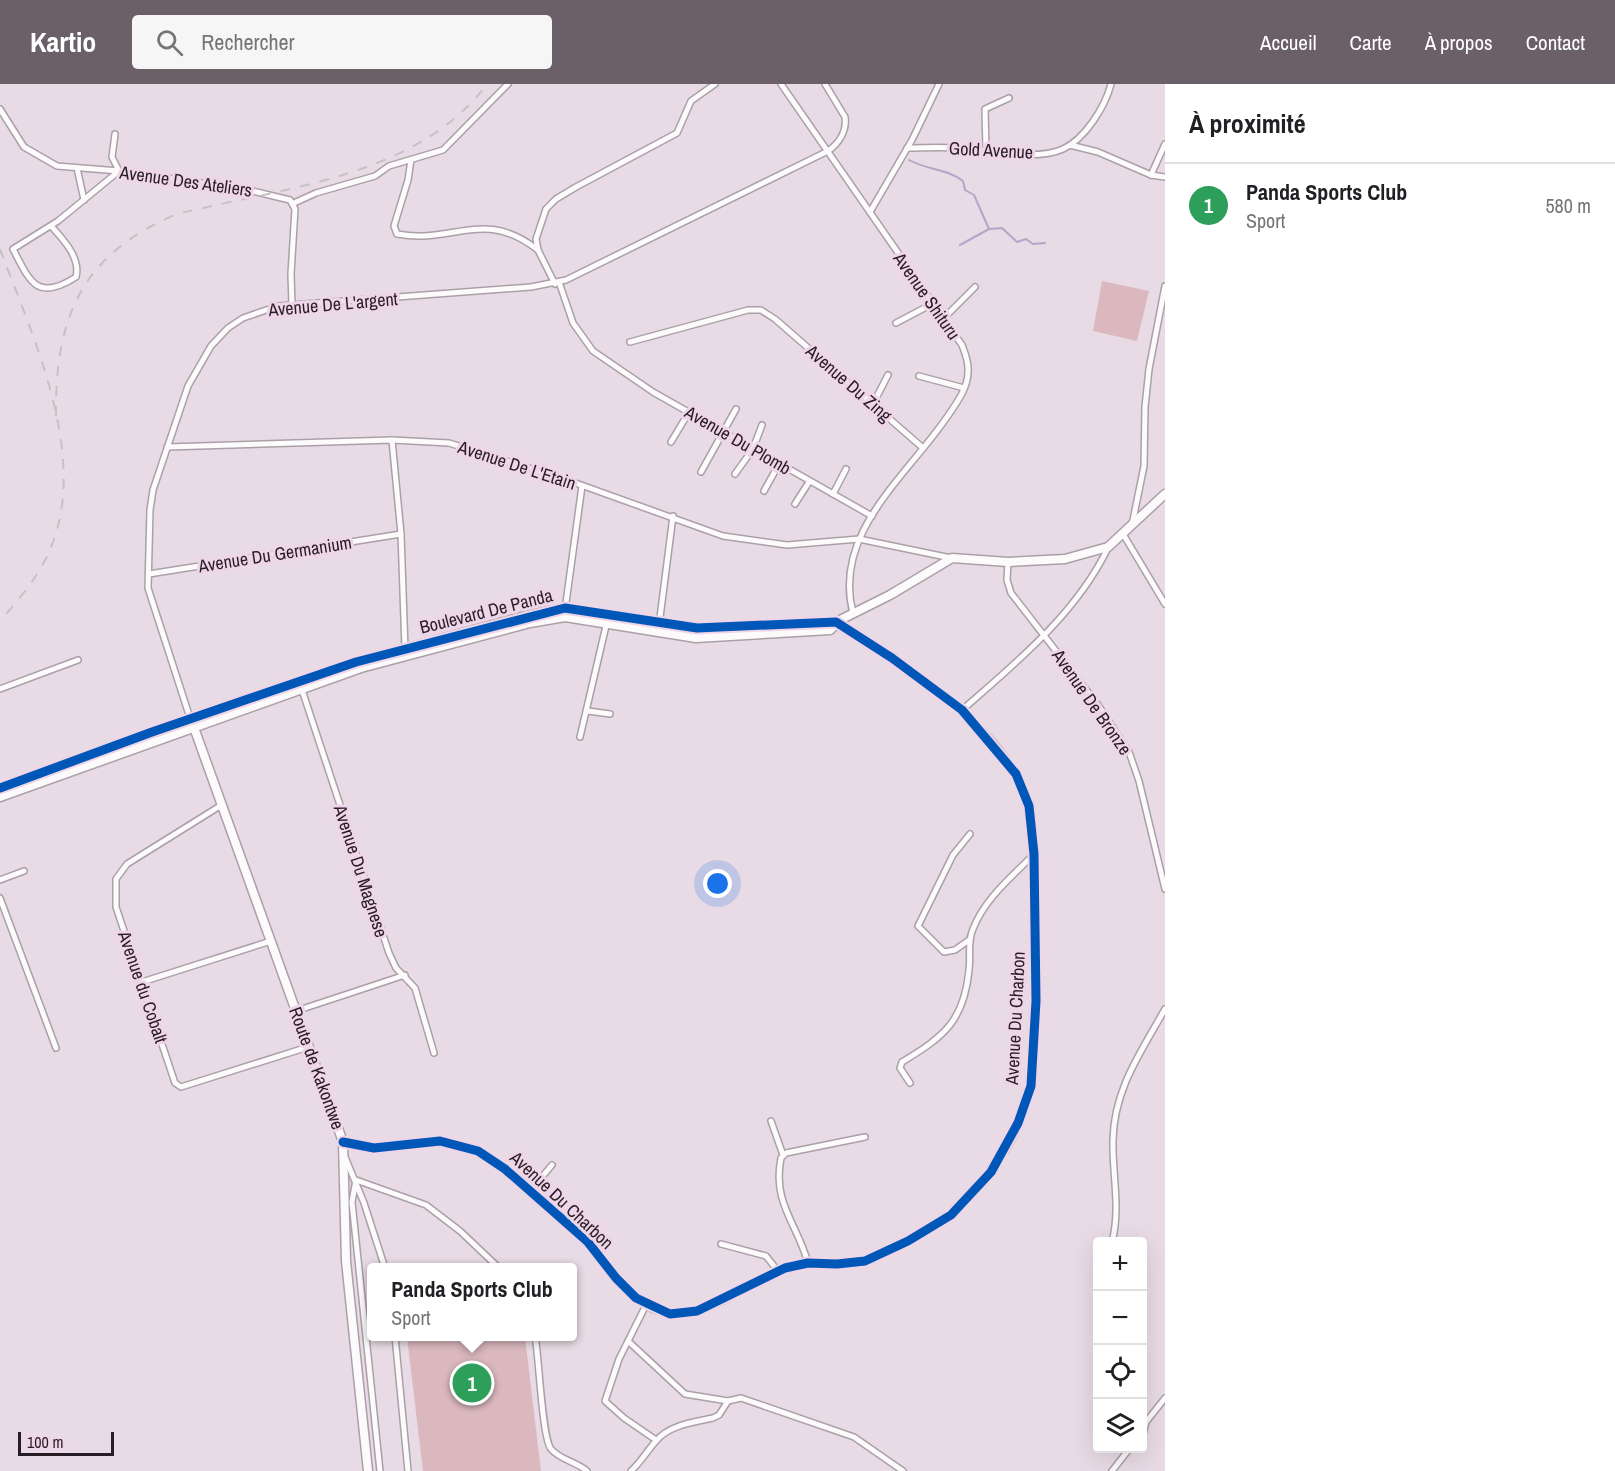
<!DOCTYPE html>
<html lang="fr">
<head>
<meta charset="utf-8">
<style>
  :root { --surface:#fff; --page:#f6f6f6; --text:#202124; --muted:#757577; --line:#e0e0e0; --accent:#6b6068 }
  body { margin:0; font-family:"Archivo Narrow",sans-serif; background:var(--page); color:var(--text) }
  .controls { position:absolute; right:18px; bottom:18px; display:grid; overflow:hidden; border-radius:6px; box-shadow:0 6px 24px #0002 }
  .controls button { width:54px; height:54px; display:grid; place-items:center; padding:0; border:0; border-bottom:2px solid var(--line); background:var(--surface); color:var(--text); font:30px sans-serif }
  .scale { position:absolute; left:18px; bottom:15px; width:96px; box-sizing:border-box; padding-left:6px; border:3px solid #271e25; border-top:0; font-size:16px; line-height:21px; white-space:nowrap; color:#271e25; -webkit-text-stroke:4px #efd5e8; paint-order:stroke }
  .you { position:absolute; left:718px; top:800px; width:21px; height:21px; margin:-15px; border:4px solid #fff; border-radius:50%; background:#1a73e8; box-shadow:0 0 0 9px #1a73e833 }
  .badge { display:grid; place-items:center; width:39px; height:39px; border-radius:50%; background:var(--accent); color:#fff; font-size:20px; font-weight:700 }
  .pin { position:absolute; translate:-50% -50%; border:3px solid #fff; box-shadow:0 2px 6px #0006 }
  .popup { position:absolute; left:367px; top:1179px; width:210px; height:78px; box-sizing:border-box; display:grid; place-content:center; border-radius:6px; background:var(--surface); filter:drop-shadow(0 2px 4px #0005); font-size:20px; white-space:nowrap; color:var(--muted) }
  .popup b { font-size:22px; color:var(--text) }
  .popup::after { content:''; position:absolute; left:50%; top:100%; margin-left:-12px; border:12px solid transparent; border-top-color:var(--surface) }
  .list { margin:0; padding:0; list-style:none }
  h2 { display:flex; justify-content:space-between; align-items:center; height:78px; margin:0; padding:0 24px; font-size:26px }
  h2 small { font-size:20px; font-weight:400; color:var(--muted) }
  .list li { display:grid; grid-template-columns:39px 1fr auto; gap:18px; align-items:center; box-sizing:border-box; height:84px; padding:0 24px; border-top:2px solid var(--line) }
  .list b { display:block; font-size:22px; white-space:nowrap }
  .list p { margin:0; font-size:20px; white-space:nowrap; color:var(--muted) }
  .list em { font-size:20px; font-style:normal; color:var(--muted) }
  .icon { flex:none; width:33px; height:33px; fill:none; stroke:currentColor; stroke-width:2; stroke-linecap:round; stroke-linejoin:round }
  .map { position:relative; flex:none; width:1165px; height:1387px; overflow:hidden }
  header { display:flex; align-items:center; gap:36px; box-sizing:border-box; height:84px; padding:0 30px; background:var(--accent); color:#fff }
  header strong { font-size:28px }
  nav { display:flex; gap:33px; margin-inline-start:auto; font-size:21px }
  .search { width:420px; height:54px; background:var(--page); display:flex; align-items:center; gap:15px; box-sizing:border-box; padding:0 21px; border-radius:6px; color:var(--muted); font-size:22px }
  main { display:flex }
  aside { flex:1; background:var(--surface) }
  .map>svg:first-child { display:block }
  .green { fill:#dab8be }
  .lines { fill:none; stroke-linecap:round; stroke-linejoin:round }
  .stream { stroke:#b2a7c8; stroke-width:2 }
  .street-casing { stroke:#aba0a8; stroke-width:8 }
  .secondary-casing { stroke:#aba0a8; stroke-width:11 }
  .street { stroke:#fcfafb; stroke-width:5 }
  .secondary { stroke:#fcfafb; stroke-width:8 }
  .rail { stroke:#c5c2c4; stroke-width:2; stroke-dasharray:10 10; stroke-linecap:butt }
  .cycleway-casing { stroke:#efd5e8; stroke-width:13 }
  .cycleway { stroke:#0057b8; stroke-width:9 }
  .labels { text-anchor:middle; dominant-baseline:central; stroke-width:6; stroke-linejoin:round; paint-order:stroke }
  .street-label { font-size:18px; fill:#271e25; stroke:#efd5e8 }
</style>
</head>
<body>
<header>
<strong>Kartio</strong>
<div class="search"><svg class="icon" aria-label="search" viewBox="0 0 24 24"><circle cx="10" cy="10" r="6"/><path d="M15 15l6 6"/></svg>Rechercher</div>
<nav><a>Accueil</a><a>Carte</a><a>À propos</a><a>Contact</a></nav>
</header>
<main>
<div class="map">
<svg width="1165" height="1387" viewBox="0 0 1165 1387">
  <rect width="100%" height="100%" fill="#e9dbe5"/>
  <g class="green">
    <polygon points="1102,197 1149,207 1137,257 1093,247"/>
    <polygon points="407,1253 525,1253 541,1387 423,1387"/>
  </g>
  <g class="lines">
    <g class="stream">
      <path d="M909,76C927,86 948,85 963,97L965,106L974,111L989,145L1002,144L1017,158L1026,155L1033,160L1045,159"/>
      <polyline points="960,161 989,145"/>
    </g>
    <defs>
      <g id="street">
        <path d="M781,0L962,261C965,269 969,278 968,288C968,304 956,320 947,333C907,392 832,449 853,529"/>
        <polyline points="0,25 24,63 57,82 119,87 248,106 290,116 295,125 291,190 292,221"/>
        <polyline points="1070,61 1098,68 1151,91 1165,93"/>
        <path d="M907,64C923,64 938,63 953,64C985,65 1034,78 1063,65C1085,55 1105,23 1111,0"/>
        <polyline points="986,66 985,25 1009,14"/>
        <path d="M411,76L408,96L394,142L397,150C454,161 483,123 538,166"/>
        <polyline points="77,84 84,116"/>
        <polyline points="1151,91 1165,60"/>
        <polyline points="294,119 316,109 375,92 389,82 443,66 508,0"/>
        <polyline points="870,128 912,56 939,0"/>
        <path d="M51,142C63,155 81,174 76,193C37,218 30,198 13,165L58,137L119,87L112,73L115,50"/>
        <polyline points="559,198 573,239 593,267 653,308 872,432"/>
        <polyline points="555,200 538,166 536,155 546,125 556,115 576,103 677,49 691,17 715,0"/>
        <polyline points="942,236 975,203"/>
        <polyline points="896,239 932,220"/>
        <polyline points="630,258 748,226 761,226 775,235 923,364"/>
        <polyline points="919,292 964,304"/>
        <polyline points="873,320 888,291"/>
        <polyline points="392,356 401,450 405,565"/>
        <polyline points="671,358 689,328"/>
        <polyline points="167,363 392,356 449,359 570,397 723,452 787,461 859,455 951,474"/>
        <polyline points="701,388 736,325"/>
        <polyline points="735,390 753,365 762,341"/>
        <polyline points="764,407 779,380"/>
        <polyline points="833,410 846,385"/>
        <polyline points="795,420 809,398"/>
        <polyline points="1132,441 1144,382 1145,323 1149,285 1165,202"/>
        <polyline points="1123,450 1165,520"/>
        <polyline points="1008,478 1007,496 1011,509 1098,621 1129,668 1139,697 1165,805"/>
        <polyline points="149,490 401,450"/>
        <polyline points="565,526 582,402"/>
        <polyline points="658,549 673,432"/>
        <polyline points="301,603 389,869 396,884 415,904 434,969"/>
        <polyline points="0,605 78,576"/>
        <path d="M962,626C1017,578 1076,530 1108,464"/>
        <polyline points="588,627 610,630"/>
        <path d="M190,634L148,504L150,426L153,406L188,302L211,262L228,244L243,234L278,222L531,203L566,196L828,67C839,59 847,47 845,33L825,0"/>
        <polyline points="580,653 609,529"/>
        <polyline points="220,722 127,780 116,795 116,823 175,999 181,1003 308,963"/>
        <polyline points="0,796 24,787"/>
        <polyline points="0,814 56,964"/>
        <polyline points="969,856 955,866 944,868 918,842 953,771 970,750"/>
        <polyline points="142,898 271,857"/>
        <polyline points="296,927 405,891"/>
        <path d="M910,999L900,984L902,978C943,953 964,938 969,886C971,872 967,858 973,845C985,814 1012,793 1034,770"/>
        <polyline points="771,1037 783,1071"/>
        <path d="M343,1058C357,1060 371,1065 385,1064C420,1062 448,1051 481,1069C506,1082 526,1104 546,1122C560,1135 575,1146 589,1159C614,1183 631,1228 672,1230C717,1233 754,1192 795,1181C818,1176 843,1183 865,1176C943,1152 1018,1082 1031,999C1039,951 1036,900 1035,852C1034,800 1042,739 1017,692C980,625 897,580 836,538"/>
        <polyline points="345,1073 364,1119 385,1184"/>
        <polyline points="530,1107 552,1081"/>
        <path d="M1112,1158C1121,1124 1112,1090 1113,1056C1114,1005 1141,968 1165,925"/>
        <polyline points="721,1160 766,1172 778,1187"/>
        <path d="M808,1179C797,1139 772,1119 781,1074L786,1069L865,1053"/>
        <polyline points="646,1221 619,1275 605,1317 624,1334 656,1356"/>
        <polyline points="395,1252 408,1387"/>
        <path d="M535,1252C539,1272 542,1354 551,1365C560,1376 577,1378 587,1387"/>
        <polyline points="628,1257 685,1310 728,1317"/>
        <polyline points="1142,1354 1146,1338 1165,1314"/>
        <polyline points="380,1387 352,1118 356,1096 426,1121 460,1147 499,1184"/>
        <path d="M631,1387C641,1378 647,1367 656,1357C669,1341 694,1338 713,1334L719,1331L728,1317L741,1314L854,1353L903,1387"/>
        <polyline points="1112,1387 1130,1364"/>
      </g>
      <g id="secondary">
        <polyline points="192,638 343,1058 346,1177 368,1387"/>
        <polyline points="0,704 152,648 356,578 529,531 565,524 697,544 836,538"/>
        <polyline points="0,713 361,584 530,539 565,533 696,554 830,546 842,535 890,511 952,474 1008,478 1065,475 1108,463 1165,410"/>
      </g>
    </defs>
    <use href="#street" class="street-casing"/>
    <use href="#secondary" class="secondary-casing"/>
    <use href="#street" class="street"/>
    <use href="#secondary" class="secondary"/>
    <g class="rail">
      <path d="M0,165C33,254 92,376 48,470C37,495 17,517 0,537"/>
      <path d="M56,332C55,232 82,170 177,130C282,104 418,93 487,0"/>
    </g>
    <defs>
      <polyline id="cycleway" points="0,704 152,648 356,578 565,524 697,544 836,538 892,574 962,626 1016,690 1029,722 1034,770 1036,917 1031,1002 1018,1039 991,1088 951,1131 908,1157 865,1177 837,1180 808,1179 785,1184 697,1227 670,1230 636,1214 616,1194 587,1157 505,1085 478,1067 440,1057 374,1064 343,1058"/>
    </defs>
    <use href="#cycleway" class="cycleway-casing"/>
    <use href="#cycleway" class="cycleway"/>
  </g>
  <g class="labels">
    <g class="street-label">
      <text transform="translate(991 66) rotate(3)">Gold Avenue</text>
      <text transform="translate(186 97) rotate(8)">Avenue Des Ateliers</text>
      <text transform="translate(927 212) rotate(55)">Avenue Shituru</text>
      <text transform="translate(333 220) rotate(-5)">Avenue De L'argent</text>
      <text transform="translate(849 299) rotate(41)">Avenue Du Zing</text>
      <text transform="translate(738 356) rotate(30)">Avenue Du Plomb</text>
      <text transform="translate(517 381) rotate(18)">Avenue De L'Etain</text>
      <text transform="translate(275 470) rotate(-9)">Avenue Du Germanium</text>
      <text transform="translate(486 527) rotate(-14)">Boulevard De Panda</text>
      <text transform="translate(1092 618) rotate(55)">Avenue De Bronze</text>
      <text transform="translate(361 787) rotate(72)">Avenue Du Magnese</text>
      <text transform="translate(143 903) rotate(71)">Avenue du Cobalt</text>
      <text transform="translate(1015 934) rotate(-87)">Avenue Du Charbon</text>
      <text transform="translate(317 984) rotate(70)">Route de Kakontwe</text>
      <text transform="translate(562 1116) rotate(43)">Avenue Du Charbon</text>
    </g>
  </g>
</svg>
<div class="controls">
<button>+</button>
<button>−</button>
<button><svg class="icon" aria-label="locate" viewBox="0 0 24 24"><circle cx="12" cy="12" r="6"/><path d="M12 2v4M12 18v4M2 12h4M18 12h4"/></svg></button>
<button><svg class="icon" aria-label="layers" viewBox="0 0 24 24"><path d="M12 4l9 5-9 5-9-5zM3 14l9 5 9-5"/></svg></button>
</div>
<div class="scale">100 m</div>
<div class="you"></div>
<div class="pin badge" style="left:472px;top:1299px;background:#2e9e5b">1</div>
<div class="popup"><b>Panda Sports Club</b>Sport</div>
</div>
<aside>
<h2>À proximité<small></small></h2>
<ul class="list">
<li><span class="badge" style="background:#2e9e5b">1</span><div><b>Panda Sports Club</b><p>Sport</p></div><em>580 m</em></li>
</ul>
</aside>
</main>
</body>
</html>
